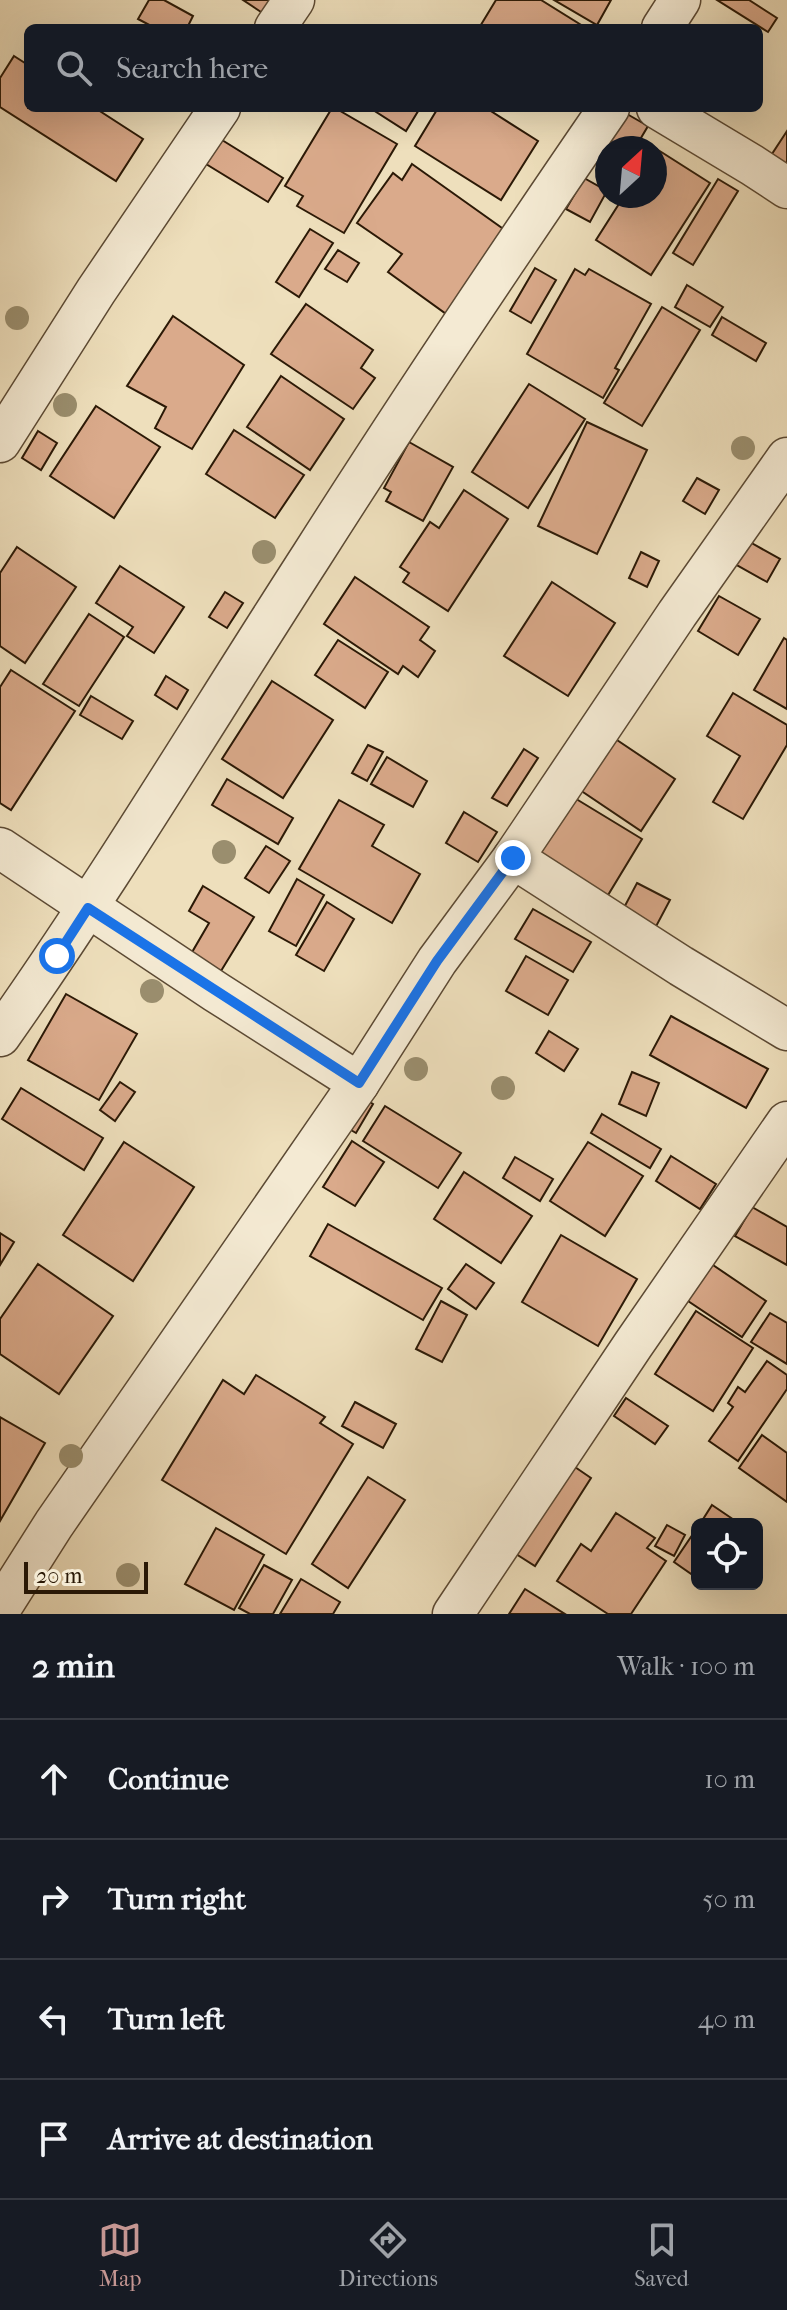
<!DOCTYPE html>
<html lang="en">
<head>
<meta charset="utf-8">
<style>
  :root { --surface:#171b24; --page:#20242c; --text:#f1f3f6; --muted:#9ea1a6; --line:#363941; --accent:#c59692 }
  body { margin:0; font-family:"IM FELL French Canon",serif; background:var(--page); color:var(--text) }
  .controls { position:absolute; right:24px; bottom:24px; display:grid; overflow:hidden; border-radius:12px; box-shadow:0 8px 32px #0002 }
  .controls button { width:72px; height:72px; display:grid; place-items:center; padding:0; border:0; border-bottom:2px solid var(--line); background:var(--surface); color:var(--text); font:40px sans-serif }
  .compass { position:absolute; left:595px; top:136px; width:72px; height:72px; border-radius:50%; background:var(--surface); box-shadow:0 8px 32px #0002; rotate:26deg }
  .scale { position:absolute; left:24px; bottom:20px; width:124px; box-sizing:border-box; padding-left:8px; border:4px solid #2b1906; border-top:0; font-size:22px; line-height:28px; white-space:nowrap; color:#2b1906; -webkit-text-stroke:6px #f4ead3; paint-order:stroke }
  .stop { position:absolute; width:24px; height:24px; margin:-18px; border:6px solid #1a73e8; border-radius:50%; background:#fff }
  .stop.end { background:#1a73e8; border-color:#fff; box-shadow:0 2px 8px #0008 }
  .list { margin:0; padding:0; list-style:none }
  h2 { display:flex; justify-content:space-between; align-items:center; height:104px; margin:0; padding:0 32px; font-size:34px }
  h2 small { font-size:26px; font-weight:400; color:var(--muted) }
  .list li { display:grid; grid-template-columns:52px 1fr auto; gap:24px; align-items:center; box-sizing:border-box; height:120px; padding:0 32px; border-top:2px solid var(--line) }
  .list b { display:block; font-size:30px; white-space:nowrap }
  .list em { font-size:26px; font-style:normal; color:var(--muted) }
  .icon { flex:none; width:44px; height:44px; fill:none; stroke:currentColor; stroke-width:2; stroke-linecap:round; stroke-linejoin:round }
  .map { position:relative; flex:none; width:787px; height:1614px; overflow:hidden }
  .search { position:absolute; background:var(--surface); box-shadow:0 8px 32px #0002; left:24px; right:24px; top:24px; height:88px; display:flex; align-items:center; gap:20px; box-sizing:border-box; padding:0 28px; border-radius:12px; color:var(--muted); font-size:30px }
  .sheet { height:584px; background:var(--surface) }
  nav { display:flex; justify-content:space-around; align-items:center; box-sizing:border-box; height:112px; border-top:2px solid var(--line); background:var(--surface); font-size:22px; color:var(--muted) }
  nav a { display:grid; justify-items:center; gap:4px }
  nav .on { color:var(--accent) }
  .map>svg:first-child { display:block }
  .building { fill:#daaa8b; stroke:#2b1906; stroke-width:2 }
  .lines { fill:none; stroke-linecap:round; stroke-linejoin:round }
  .minor-casing { stroke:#5c4a34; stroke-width:43 }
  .minor { stroke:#f4ead3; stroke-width:40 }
  .tree { fill:#9a8e6e }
  .route { stroke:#1a73e8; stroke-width:10 }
</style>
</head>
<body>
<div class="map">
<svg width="787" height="1614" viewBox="0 0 787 1614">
  <rect width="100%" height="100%" fill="#eedfbc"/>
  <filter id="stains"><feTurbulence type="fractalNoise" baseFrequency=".0025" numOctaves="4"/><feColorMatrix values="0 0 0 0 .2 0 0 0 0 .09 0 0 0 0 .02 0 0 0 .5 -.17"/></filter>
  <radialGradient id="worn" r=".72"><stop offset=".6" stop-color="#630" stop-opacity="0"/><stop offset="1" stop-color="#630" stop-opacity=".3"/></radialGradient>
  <g class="building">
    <polygon points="149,0 164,0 193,16 187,28 155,28 138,19"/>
    <polygon points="243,0 274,0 264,14"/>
    <polygon points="496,0 541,0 586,28 479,28"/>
    <polygon points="554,0 611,0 597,25"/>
    <polygon points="717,0 749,0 777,18 768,32"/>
    <polygon points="14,56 28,65 28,108 95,108 143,139 116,181 0,107 0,78"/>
    <polygon points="332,108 335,108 397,144 344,233 297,206 303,196 285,186"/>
    <polygon points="370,108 420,108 406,131"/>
    <polygon points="438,108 486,108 538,141 501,200 415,146"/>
    <polygon points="627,114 648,126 635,148 607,148 607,161 601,157"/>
    <polygon points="787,131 787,168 770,157"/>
    <polygon points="222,140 283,178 268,202 206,164"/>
    <polygon points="655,148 710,183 651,275 596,240 624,196 655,196"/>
    <polygon points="412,164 509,233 449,316 388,272 402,254 357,223 393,173 402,180"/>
    <polygon points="584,178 607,191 590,222 566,209"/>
    <polygon points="718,179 738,191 693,265 673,253"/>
    <polygon points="310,229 333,243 299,297 276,282"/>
    <polygon points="338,250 359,263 347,282 325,269"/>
    <polygon points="535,268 556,280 531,323 510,311"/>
    <polygon points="575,269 585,275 589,269 651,304 615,368 619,370 603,398 527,354"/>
    <polygon points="687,285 723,307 710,327 675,307"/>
    <polygon points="306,304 373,350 361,368 375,378 353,409 271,354"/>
    <polygon points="662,307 700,330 642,426 604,403"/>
    <polygon points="173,316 244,365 192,449 155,428 166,407 127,386"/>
    <polygon points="722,317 766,343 756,361 712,335"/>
    <polygon points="281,376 344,419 310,470 247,427"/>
    <polygon points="529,384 585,419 528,508 472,472"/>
    <polygon points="96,406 160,447 114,518 50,476"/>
    <polygon points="587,422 647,450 597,554 538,526"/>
    <polygon points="234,430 304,475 275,518 206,474"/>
    <polygon points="38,431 57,443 41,470 22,458"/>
    <polygon points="409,442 453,467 423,521 386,501 391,492 384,488"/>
    <polygon points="697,478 719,490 705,514 683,501"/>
    <polygon points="464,490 508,519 448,611 403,582 409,573 400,567 430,522 439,528"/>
    <polygon points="748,541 780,559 767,582 735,564"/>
    <polygon points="17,547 76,587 25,663 0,646 0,573"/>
    <polygon points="641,552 659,561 647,587 629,578"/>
    <polygon points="120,566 184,607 154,653 127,636 133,627 96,603"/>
    <polygon points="355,577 429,627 420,640 435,651 418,677 403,666 398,674 324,624"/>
    <polygon points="552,582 615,623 568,696 504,656"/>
    <polygon points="225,592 243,603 227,628 209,617"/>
    <polygon points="719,596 760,619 738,655 698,631"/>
    <polygon points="89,614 124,637 79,706 43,684"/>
    <polygon points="784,638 787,640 787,709 754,690"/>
    <polygon points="338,640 388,672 365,708 315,675"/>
    <polygon points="11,670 75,711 11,810 0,803 0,687"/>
    <polygon points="166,676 188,690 177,709 155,695"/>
    <polygon points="272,681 333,720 283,798 222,759"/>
    <polygon points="733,693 787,725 787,745 743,819 713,802 740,756 707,736"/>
    <polygon points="91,696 133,721 122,739 80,715"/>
    <polygon points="611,736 675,779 641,831 577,788"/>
    <polygon points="368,745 383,752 367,781 352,773"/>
    <polygon points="524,749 538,758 507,806 492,798"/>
    <polygon points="387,757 427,781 413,807 371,784"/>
    <polygon points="227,779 293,818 278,844 212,805"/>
    <polygon points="568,794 642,839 605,900 531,854"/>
    <polygon points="339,800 384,825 372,846 420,874 392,923 299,869"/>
    <polygon points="464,812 497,832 478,862 446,843"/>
    <polygon points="266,846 290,861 269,893 245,878"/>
    <polygon points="297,879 324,895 296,946 269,931"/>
    <polygon points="637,883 670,900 652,934 619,917"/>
    <polygon points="203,886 254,917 221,971 191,954 209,923 189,911"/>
    <polygon points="327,902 354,919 324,971 296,955"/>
    <polygon points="533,909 591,942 573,972 515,939"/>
    <polygon points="526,956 568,980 548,1015 506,991"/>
    <polygon points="66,994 137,1034 99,1100 28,1060"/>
    <polygon points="671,1016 768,1069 746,1108 650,1055"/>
    <polygon points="549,1031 578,1049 564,1071 536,1053"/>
    <polygon points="632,1072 659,1083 646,1116 619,1104"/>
    <polygon points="120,1082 135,1092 115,1121 100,1110"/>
    <polygon points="21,1088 103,1138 84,1170 2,1119"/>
    <polygon points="362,1097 373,1104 356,1133 344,1126"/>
    <polygon points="385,1106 461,1153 438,1188 363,1141"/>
    <polygon points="602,1114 661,1149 650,1168 591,1133"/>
    <polygon points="352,1141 384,1162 355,1206 323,1187"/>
    <polygon points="124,1142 194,1187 133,1281 63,1235"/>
    <polygon points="588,1142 643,1176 605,1236 550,1201"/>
    <polygon points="671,1156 716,1184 700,1209 656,1181"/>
    <polygon points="515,1157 553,1179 540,1201 503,1178"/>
    <polygon points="464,1172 532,1216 501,1263 434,1219"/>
    <polygon points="752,1207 787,1227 787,1265 735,1236"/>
    <polygon points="328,1224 442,1288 423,1320 310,1256"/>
    <polygon points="0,1233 14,1242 0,1265"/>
    <polygon points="561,1235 637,1279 598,1346 522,1302"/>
    <polygon points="710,1263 766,1301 742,1337 685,1299"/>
    <polygon points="38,1264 113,1316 59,1394 0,1354 0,1319"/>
    <polygon points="466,1264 494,1283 476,1309 448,1289"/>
    <polygon points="441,1301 467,1315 442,1362 416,1349"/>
    <polygon points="696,1311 753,1348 713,1411 655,1374"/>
    <polygon points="770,1313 787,1323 787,1364 751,1342"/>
    <polygon points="767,1361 787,1375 787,1389 738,1461 709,1441 733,1407 728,1403 738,1387 745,1392"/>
    <polygon points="256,1375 325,1417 320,1423 353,1444 286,1554 162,1480 223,1380 244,1394"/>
    <polygon points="626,1398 668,1426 655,1444 614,1416"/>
    <polygon points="355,1402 396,1424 383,1448 342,1426"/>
    <polygon points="0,1417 45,1443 0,1521"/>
    <polygon points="762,1435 787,1453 787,1502 739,1468"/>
    <polygon points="572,1465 591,1478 535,1566 516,1554"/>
    <polygon points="368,1477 405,1500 348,1588 312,1564"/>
    <polygon points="712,1505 740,1524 700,1524"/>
    <polygon points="616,1513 655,1538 647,1548 666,1561 631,1614 608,1614 557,1581 581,1544 591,1551"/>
    <polygon points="667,1525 685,1535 674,1556 655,1546"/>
    <polygon points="216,1528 264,1555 234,1610 185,1584"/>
    <polygon points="697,1528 697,1578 674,1562"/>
    <polygon points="264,1565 292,1580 273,1614 250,1614 239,1608"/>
    <polygon points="301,1579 340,1602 333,1614 280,1614"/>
    <polygon points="525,1589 565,1614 509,1614"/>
  </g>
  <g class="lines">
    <defs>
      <g id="minor">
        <polyline points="275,28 294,0"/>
        <polyline points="662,28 680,0"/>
        <polyline points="657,108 752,165 787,188"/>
        <polyline points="0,442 96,291 220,108"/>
        <polyline points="0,848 216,992 359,1083"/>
        <polyline points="513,858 681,966 787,1030"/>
        <path d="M0,1036C110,880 208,716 312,555C408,404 508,255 609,108"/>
        <polyline points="0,1609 54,1524 359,1083 437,961 513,858 677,614 787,458"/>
        <polyline points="453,1614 633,1345 787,1122"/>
      </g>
    </defs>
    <use href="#minor" class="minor-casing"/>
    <use href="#minor" class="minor"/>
  </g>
  <g class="tree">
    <circle cx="17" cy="318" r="12"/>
    <circle cx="65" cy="405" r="12"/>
    <circle cx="743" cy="448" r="12"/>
    <circle cx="264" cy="552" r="12"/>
    <circle cx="224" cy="852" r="12"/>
    <circle cx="152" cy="991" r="12"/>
    <circle cx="416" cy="1069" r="12"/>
    <circle cx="503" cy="1088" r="12"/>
    <circle cx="71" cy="1456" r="12"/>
    <circle cx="128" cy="1575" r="12"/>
  </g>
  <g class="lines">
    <polyline class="route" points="57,956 88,908 359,1083 437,961 513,858"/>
  </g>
  <rect width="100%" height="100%" filter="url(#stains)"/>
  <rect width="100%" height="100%" fill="url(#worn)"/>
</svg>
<div class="controls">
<button><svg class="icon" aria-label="locate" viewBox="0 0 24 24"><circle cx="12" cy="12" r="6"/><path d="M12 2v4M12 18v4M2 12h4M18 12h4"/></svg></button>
</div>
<svg class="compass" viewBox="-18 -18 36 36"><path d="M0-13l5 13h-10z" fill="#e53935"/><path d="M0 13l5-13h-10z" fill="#9ea1a6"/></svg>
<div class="scale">20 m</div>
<div class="stop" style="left:57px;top:956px"></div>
<div class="stop end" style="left:513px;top:858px"></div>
<div class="search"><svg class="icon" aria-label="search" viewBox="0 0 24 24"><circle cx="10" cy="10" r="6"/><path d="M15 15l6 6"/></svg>Search here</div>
</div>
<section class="sheet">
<h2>2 min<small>Walk · 100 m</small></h2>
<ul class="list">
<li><svg class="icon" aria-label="ahead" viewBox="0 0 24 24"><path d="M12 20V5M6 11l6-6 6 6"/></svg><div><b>Continue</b></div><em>10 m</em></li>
<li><svg class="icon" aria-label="right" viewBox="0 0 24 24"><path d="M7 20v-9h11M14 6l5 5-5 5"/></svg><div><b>Turn right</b></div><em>50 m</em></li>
<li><svg class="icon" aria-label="left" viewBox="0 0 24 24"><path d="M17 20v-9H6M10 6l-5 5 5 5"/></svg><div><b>Turn left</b></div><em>40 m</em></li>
<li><svg class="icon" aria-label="arrive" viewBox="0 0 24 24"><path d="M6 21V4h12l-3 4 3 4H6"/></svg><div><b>Arrive at destination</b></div></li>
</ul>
</section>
<nav>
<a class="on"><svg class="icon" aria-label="map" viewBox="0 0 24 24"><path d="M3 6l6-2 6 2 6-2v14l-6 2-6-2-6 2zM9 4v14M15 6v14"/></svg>Map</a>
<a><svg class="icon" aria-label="directions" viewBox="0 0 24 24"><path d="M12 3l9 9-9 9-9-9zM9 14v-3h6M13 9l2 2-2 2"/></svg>Directions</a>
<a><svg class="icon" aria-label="saved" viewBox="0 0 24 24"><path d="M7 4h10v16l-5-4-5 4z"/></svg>Saved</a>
</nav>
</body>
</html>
